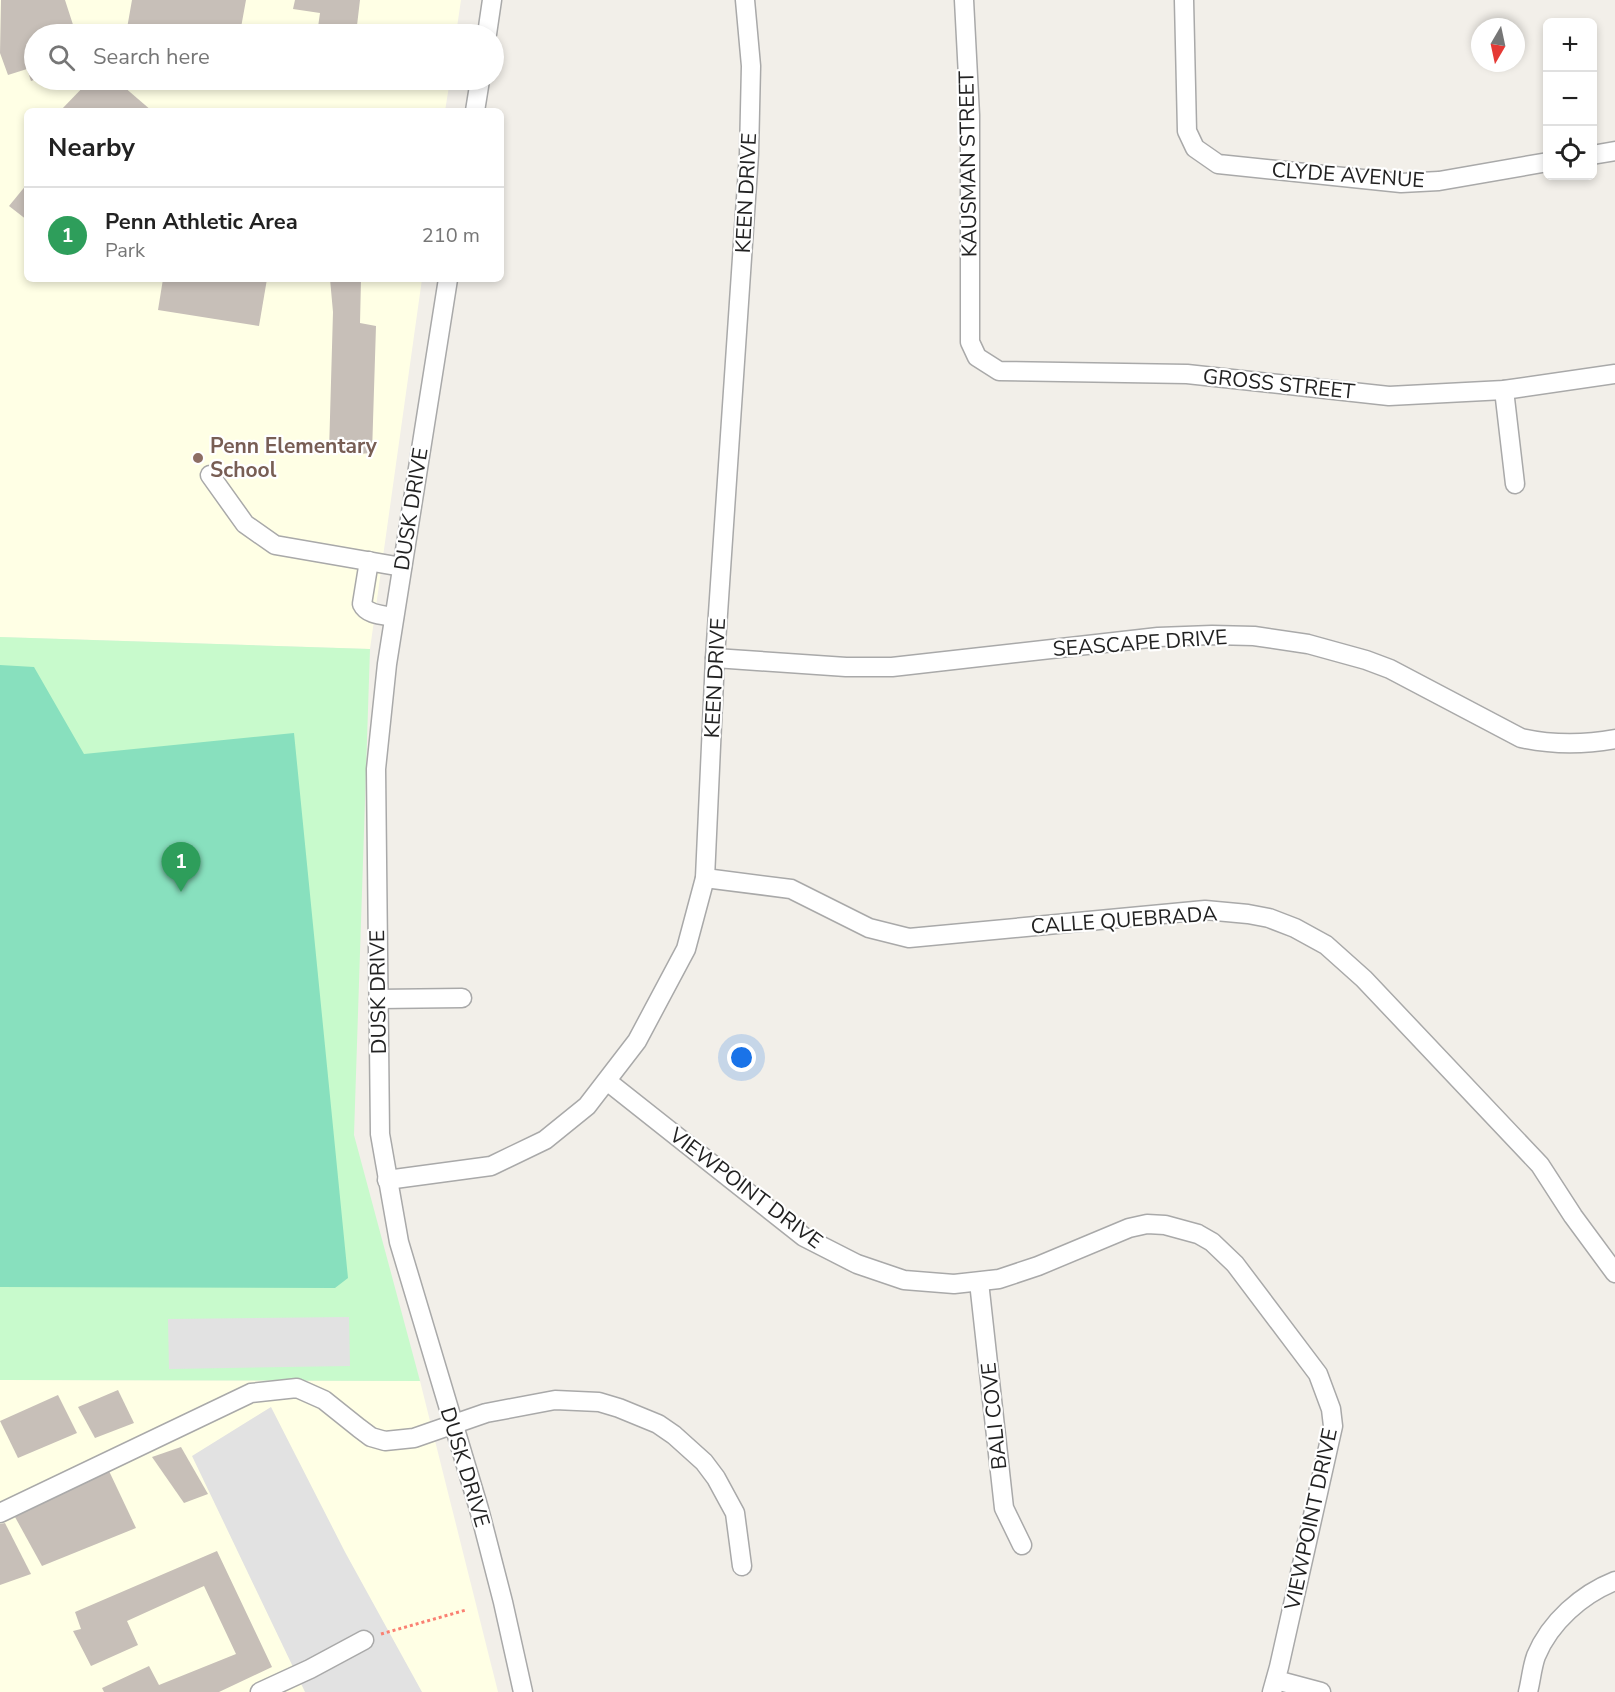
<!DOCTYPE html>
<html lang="en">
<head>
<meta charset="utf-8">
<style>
  :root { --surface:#fff; --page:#f6f6f6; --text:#222; --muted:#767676; --line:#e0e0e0; --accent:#db2777 }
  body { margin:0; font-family:"Nunito Sans",sans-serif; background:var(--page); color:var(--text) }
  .controls { position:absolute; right:18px; top:18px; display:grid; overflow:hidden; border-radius:9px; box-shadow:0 3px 9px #0003 }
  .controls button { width:54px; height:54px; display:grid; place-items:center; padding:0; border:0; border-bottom:2px solid var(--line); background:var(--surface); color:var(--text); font:30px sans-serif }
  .compass { position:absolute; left:1471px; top:18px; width:54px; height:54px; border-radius:50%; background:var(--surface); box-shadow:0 3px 9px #0003; rotate:189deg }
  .you { position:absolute; left:742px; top:1058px; width:21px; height:21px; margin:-15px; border:4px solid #fff; border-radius:50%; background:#1a73e8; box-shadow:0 0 0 9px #1a73e833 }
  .badge { display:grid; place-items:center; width:39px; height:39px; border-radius:50%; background:var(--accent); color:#fff; font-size:20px; font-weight:700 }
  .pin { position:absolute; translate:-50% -50px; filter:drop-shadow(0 2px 3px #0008) }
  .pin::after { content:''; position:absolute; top:32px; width:21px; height:18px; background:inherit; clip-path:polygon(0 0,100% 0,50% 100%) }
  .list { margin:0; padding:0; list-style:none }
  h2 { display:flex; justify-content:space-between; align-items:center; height:78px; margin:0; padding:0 24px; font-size:26px }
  h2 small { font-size:20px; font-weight:400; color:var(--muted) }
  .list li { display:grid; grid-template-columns:39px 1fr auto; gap:18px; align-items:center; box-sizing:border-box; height:96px; padding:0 24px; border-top:2px solid var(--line) }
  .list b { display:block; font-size:22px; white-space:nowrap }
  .list p { margin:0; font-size:20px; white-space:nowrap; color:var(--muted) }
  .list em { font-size:20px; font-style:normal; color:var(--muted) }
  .icon { flex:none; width:33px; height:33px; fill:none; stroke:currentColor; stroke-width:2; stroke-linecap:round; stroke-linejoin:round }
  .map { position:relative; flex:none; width:1615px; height:1692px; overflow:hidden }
  .search { position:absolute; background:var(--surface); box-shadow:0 3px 9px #0003; left:24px; top:24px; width:480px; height:66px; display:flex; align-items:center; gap:15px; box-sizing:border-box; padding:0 21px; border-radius:33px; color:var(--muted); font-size:22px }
  .panel { position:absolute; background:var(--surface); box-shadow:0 3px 9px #0003; left:24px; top:108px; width:480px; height:174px; border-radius:9px }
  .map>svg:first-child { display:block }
  .education { fill:#ffffe5 }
  .park { fill:#c8facc }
  .pitch { fill:#88e0be }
  .parking { fill:#e2e2e2 }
  .building { fill:#c7bfb8 }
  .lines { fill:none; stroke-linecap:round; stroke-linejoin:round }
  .minor-casing { stroke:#a9a9a9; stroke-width:21 }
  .path { stroke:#fa8072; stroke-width:3; stroke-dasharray:3 3; stroke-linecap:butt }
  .minor { stroke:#fff; stroke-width:18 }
  .education-dot { fill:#8d6e63; stroke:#fff; stroke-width:2 }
  .labels { text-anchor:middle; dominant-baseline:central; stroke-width:4.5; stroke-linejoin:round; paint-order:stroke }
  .street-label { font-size:21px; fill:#222; stroke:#fff }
  .education-label { font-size:21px; font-weight:bold; fill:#785e54; stroke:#fff; text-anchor:start }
</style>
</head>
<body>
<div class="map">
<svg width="1615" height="1692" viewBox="0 0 1615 1692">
  <rect width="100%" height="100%" fill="#f2efe9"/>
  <g class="education">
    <polygon points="0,0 461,0 456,34 34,34 34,80 450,80 445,111 27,111 27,279 422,279 370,649 0,637"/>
    <polygon points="0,1380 420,1381 498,1692 0,1692"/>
  </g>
  <polygon class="park" points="0,637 370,649 354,1135 420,1381 0,1380"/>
  <polygon class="pitch" points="0,665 34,667 84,754 294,733 348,1278 335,1288 0,1287"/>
  <g class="parking">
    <polygon points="349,1317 350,1366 169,1369 168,1319"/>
    <polygon points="271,1407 345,1552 422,1692 305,1692 192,1456"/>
  </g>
  <g class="building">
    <polygon points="1,0 65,0 76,34 34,34 34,80 31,81 27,69 8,75 0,53"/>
    <polygon points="132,0 246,0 240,33 224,31 223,34 126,34"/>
    <polygon points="295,0 360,0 356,34 317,34 320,13 293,9"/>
    <polygon points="90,80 116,80 152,111 60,111"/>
    <polygon points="27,184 27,220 9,206"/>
    <polygon points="163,279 267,279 259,326 158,310"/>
    <polygon points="330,279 361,279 360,323 376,326 372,453 358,454 329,452 333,312"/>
    <polygon points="118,1390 134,1423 95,1438 78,1407"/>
    <polygon points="58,1395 77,1433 18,1458 0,1421"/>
    <polygon points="181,1447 208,1494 184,1503 152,1457"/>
    <polygon points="109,1471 136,1528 42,1566 15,1517"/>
    <polygon points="5,1523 31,1574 0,1585 0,1524"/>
    <polygon points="217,1551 272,1667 219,1692 104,1692 102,1688 149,1666 159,1685 236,1654 204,1586 127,1621 138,1645 91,1666 73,1631 81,1629 75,1612"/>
  </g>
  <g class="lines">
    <defs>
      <g id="minor">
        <polyline points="964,0 970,115 970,342 977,357 999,371 1187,374 1389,396 1504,390 1615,374"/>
        <polyline points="1184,0 1187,131 1195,148 1218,164 1401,183 1439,181 1548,162"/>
        <polyline points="487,34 492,0"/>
        <polyline points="475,111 480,80"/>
        <polyline points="1592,155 1615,151"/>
        <polyline points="448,279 387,664 376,769 380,1134 399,1242 479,1509 503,1602 523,1692"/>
        <polyline points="1504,390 1515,484"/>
        <polyline points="210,475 245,524 275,545 402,567"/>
        <path d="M369,561L362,604C367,615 383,615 394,617"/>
        <path d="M715,658L846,667H892L1158,637L1212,635L1254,636L1308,644L1366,660L1390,669L1521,738C1553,745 1583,745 1615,739"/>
        <polyline points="705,878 791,889 869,928 909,938 1205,910 1248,914 1269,918 1295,928 1326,945 1364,979 1540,1165 1573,1216 1615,1273"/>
        <polyline points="378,999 462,998"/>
        <polyline points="607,1081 804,1237 857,1264 904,1280 954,1284 999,1279 1038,1266 1129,1228 1147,1224 1165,1225 1198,1234 1212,1242 1235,1264 1318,1374 1331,1409 1333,1426 1279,1667 1272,1692"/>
        <polyline points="387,1180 491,1166 545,1140 587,1106 637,1041 686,949 705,878 715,658 749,154 751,66 745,0"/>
        <polyline points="979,1282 1004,1508 1022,1545"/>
        <polyline points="0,1513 251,1393 297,1388 324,1400 359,1428 371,1437 385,1441 414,1438 486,1413 555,1400 599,1402 619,1408 658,1424 674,1435 704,1462 716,1478 735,1513 742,1566"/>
        <polyline points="1276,1680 1321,1692"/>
        <polyline points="260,1692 310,1669 364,1640"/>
        <path d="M1528,1692C1531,1680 1532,1667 1536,1656C1550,1622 1582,1594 1615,1581"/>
      </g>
    </defs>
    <use href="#minor" class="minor-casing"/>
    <polyline class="path" points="381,1634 466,1610"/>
    <use href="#minor" class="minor"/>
  </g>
  <circle class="education-dot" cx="198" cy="458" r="6"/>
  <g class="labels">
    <g class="street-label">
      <text transform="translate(968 164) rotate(-91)">KAUSMAN STREET</text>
      <text transform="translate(1348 175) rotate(4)">CLYDE AVENUE</text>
      <text transform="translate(746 193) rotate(-87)">KEEN DRIVE</text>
      <text transform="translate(1279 384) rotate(6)">GROSS STREET</text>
      <text transform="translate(411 509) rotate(-81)">DUSK DRIVE</text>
      <text transform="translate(1140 643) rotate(-4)">SEASCAPE DRIVE</text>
      <text transform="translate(715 678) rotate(-87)">KEEN DRIVE</text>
      <text transform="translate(1124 920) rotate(-4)">CALLE QUEBRADA</text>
      <text transform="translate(378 992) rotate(-91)">DUSK DRIVE</text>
      <text transform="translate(746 1188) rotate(37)">VIEWPOINT DRIVE</text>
      <text transform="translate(994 1416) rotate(-96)">BALI COVE</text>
      <text transform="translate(465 1467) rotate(73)">DUSK DRIVE</text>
      <text transform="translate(1311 1519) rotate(-78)">VIEWPOINT DRIVE</text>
    </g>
    <g class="education-label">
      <text x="210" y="446">Penn Elementary<tspan x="210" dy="24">School</tspan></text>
    </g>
  </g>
</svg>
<div class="controls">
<button>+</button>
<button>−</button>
<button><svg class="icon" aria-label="locate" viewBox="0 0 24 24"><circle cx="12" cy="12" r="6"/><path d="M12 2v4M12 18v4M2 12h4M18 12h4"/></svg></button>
</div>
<svg class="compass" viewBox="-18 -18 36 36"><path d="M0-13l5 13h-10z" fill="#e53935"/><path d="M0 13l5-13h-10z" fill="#767676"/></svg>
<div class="you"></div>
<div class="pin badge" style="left:181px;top:892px;background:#2e9e5b">1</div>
<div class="search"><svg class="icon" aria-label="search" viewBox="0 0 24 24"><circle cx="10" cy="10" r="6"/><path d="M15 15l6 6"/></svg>Search here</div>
<section class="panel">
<h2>Nearby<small></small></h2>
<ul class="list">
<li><span class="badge" style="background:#2e9e5b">1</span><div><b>Penn Athletic Area</b><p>Park</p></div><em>210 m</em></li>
</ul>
</section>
</div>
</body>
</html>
